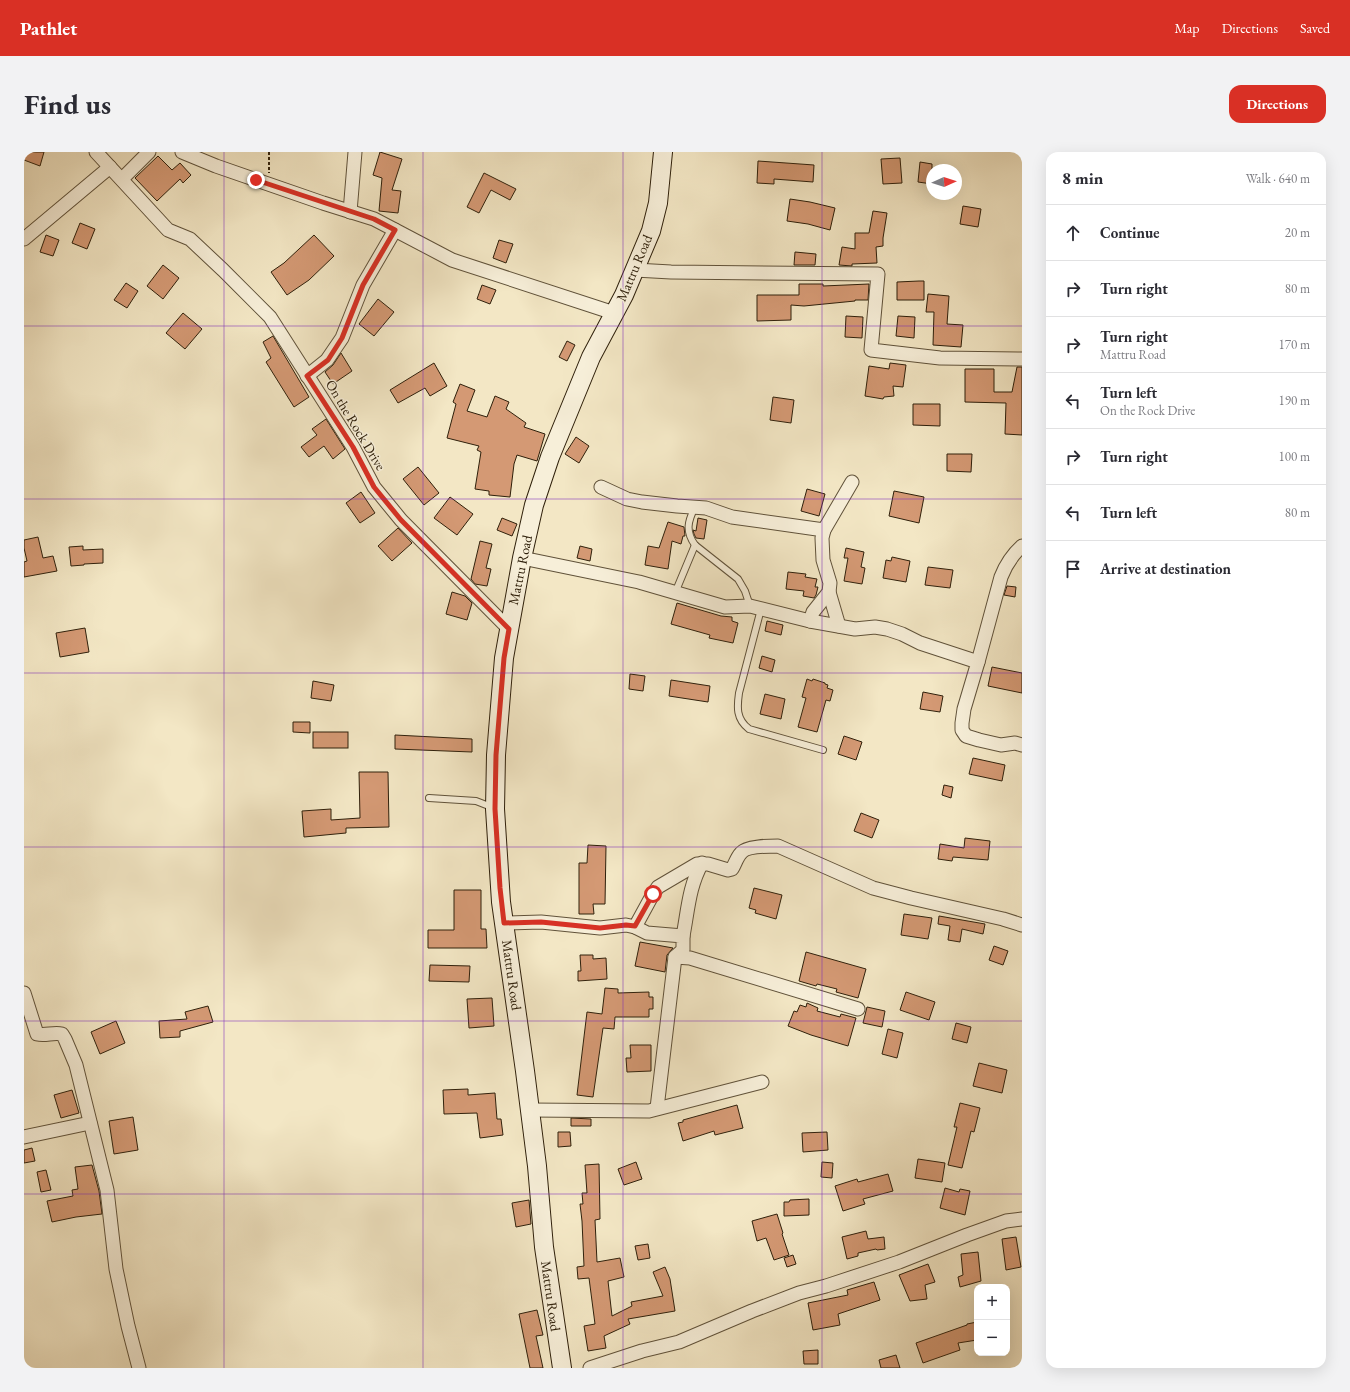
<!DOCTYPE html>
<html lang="en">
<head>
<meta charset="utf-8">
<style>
  :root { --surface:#fff; --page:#f2f2f3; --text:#2b2b33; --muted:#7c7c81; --line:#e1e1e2; --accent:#d93025 }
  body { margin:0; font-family:"EB Garamond",serif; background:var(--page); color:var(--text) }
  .controls { position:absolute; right:12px; bottom:12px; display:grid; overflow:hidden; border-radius:8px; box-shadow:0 4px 16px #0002 }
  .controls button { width:36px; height:36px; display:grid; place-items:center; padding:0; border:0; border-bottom:1px solid var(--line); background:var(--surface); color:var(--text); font:20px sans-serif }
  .compass { position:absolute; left:902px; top:12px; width:36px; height:36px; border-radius:50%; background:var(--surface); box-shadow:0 4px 16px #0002; rotate:87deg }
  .stop { position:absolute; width:12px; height:12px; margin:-9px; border:3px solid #d93025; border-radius:50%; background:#fff }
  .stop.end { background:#d93025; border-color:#fff; box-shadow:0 1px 4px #0008 }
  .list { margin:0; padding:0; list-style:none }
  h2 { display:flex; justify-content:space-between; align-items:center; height:52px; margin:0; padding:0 16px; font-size:17px }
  h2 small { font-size:13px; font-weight:400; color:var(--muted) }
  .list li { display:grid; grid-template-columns:26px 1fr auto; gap:12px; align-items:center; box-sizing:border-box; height:56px; padding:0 16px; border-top:1px solid var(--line) }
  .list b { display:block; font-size:15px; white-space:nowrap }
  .list p { margin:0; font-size:13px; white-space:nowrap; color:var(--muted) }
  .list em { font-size:13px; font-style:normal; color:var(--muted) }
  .icon { flex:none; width:22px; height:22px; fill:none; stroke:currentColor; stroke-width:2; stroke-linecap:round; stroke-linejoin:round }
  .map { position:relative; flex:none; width:998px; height:1216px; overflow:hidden; border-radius:12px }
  header { display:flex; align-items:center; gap:24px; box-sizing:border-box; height:56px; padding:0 20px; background:var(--accent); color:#fff }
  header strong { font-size:19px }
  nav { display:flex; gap:22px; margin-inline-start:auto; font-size:14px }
  .intro { display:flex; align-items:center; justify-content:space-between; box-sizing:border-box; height:96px; padding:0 24px }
  h1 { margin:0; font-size:28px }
  .button { padding:10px 18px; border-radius:12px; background:var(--accent); color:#fff; font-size:14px; font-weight:700 }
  main { display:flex; gap:24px; padding:0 24px }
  aside { flex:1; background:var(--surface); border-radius:12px; box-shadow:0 4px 16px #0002 }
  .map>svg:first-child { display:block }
  .building { fill:#d49974; stroke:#2f200b }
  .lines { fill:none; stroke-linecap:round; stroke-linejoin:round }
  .lane-casing { stroke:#60523a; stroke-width:8 }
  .street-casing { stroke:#60523a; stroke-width:15 }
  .secondary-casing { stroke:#2f200b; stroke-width:20 }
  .path { stroke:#2f200b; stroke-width:2; stroke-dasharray:3 2; stroke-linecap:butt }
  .lane { stroke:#f7efd9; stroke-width:6 }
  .street { stroke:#f7efd9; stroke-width:13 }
  .secondary { stroke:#f7efd9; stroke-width:18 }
  .route { stroke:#d93025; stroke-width:5 }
  .grid { fill:none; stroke:#7b2cbf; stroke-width:1; stroke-opacity:0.55 }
  .labels { text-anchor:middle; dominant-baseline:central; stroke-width:3; stroke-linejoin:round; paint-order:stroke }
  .street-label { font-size:14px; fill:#2f200b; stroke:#f7efd9 }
</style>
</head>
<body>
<header>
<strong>Pathlet</strong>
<nav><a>Map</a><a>Directions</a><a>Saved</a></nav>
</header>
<div class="intro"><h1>Find us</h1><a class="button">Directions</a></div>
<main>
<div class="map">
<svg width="998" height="1216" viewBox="0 0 998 1216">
  <rect width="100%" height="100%" fill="#f3e7c5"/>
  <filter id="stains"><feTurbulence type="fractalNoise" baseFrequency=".005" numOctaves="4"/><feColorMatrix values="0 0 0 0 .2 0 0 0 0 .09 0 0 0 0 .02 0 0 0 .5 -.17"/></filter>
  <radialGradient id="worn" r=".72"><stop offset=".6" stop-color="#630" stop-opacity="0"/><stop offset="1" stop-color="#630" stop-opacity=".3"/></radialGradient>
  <g class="building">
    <polygon points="0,0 20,0 16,14 0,8"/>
    <polygon points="356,0 378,7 368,38 377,39 374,61 355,59 358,26 349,23"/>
    <polygon points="134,4 148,18 156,11 167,23 159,31 156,27 133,49 111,26"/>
    <polygon points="876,6 878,31 859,32 857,7"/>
    <polygon points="734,9 790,13 789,30 750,27 750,32 733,31"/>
    <polygon points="896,10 908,12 908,32 894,30"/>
    <polygon points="460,21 492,37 486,48 467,38 455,61 443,55"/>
    <polygon points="766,47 786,50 811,56 806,78 784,72 763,69"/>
    <polygon points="939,54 957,57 954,75 936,72"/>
    <polygon points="849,59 863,61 859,86 859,94 852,95 853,111 828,112 828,114 815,113 818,95 831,97 831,81 845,81"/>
    <polygon points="56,71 71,77 63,97 48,91"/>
    <polygon points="22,83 35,88 29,104 16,100"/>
    <polygon points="290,83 310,104 285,128 263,143 247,120 260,111"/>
    <polygon points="475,88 489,92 482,111 469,106"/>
    <polygon points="771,100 792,102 791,113 770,113"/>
    <polygon points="139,113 155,126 139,147 123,134"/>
    <polygon points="895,129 900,129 900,148 873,148 873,130"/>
    <polygon points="102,131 114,139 103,156 90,148"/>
    <polygon points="775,132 799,132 799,134 845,132 844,148 831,148 831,149 780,154 767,153 767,168 733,169 733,143 775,143"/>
    <polygon points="458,133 472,138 466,152 453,147"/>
    <polygon points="904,142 925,144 923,172 939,173 937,195 909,193 910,160 902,160"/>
    <polygon points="354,147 370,160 350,184 335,172"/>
    <polygon points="159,161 178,177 161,197 142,181"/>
    <polygon points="822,164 839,165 838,186 821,185"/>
    <polygon points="874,164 891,165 890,186 872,184"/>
    <polygon points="249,184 285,245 270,255 242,210 247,206 239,190"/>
    <polygon points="543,189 551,193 543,209 535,205"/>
    <polygon points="317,201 328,219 309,232 301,220 309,213"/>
    <polygon points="410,211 423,234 406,244 401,236 374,251 366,238"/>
    <polygon points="866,211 882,213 879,235 869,234 870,244 860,245 859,247 841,244 845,214 865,217"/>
    <polygon points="993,215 998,215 998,283 981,282 982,251 941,250 941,217 970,217 970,240 988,240"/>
    <polygon points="436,232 451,238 443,259 463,265 471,244 485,250 482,257 502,271 500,275 521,282 513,309 493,303 490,312 486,345 465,343 465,339 451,337 457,300 453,298 455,294 423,286 432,252 429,250"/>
    <polygon points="749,245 770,248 767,271 746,268"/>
    <polygon points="889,252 916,252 916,274 889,273"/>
    <polygon points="302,267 321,297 309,307 300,294 285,305 277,295 293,283 288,277"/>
    <polygon points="552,285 565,294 555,311 541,302"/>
    <polygon points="923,302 948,302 947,320 923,319"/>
    <polygon points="394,315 415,341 400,353 379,327"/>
    <polygon points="783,337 801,342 795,364 777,359"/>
    <polygon points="870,339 900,345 895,371 865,364"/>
    <polygon points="337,340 351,361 336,371 322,351"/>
    <polygon points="426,345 449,362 433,383 410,366"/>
    <polygon points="478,366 493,372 488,384 473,378"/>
    <polygon points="674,366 683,368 680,387 672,386 670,382 669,378 672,379"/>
    <polygon points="644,370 660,375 661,384 659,384 657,392 648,389 644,417 621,413 624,394 635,396"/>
    <polygon points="374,376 388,391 368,409 354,394"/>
    <polygon points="14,385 19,406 29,404 33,419 0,425 0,410 3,409 0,396 0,388"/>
    <polygon points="456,389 468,392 462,416 467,417 463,434 451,432 447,427"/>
    <polygon points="59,394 59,398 79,397 79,411 60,412 60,413 47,414 45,395"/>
    <polygon points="556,394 568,397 566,409 553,406"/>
    <polygon points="822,396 840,400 837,415 841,416 838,432 820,429 824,406 820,406"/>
    <polygon points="868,405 886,409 882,430 859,426 862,408 867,409"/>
    <polygon points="904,415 929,418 926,436 901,433"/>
    <polygon points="764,420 782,422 781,425 793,427 791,435 794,435 792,443 790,446 779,444 780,439 762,437"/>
    <polygon points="983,434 992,435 991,445 980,443"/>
    <polygon points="428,440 441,444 448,451 443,468 422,462"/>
    <polygon points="653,451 697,464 708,465 708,469 714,471 709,491 685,486 686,483 647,472"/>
    <polygon points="743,469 759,473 757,483 741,479"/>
    <polygon points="61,476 65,500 36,505 32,481"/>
    <polygon points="738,504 751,508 748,520 735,516"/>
    <polygon points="968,515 998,521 998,541 964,534"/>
    <polygon points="606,522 621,524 619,539 605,537"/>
    <polygon points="783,527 788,529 789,527 801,531 801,532 804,533 803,536 809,538 806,549 802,548 793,580 774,575 782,546 778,545"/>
    <polygon points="647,528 686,534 684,550 645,544"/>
    <polygon points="289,529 310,533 307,549 287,546"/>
    <polygon points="899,540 919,544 916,560 896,557"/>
    <polygon points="741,542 761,547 757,567 736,562"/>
    <polygon points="269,570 286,570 286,581 269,580"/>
    <rect x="289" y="580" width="35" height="16"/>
    <polygon points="371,583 448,587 448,600 371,597"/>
    <polygon points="820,584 838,590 832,608 814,602"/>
    <polygon points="949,606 981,613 978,629 945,622"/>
    <polygon points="335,620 364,620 365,675 322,676 322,681 280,685 278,659 307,657 307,668 336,666"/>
    <polygon points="920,633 929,635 927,646 918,643"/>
    <polygon points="837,661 855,668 848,686 830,679"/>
    <polygon points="941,686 966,689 964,708 929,705 928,709 914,707 916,692 940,696"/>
    <polygon points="564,693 582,694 581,752 569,752 570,762 555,762 555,711 563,711"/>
    <polygon points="730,736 758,743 752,767 731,761 732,758 725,756"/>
    <polygon points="430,738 457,738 457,777 462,777 463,796 404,796 404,778 430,778"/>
    <polygon points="880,762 908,766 904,787 877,783"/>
    <polygon points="915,764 961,772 959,782 938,777 936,790 924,788 926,774 914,772"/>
    <polygon points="616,790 649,796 643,803 641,820 611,814"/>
    <polygon points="970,794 984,799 979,813 965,808"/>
    <polygon points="782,800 842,817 834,846 812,840 813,837 793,832 792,834 775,829"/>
    <polygon points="556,803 569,803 569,807 582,806 583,827 554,829 554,819 557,819"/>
    <polygon points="406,813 446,814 445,830 405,829"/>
    <polygon points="581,836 594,837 594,841 625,840 625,845 629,845 629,857 625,857 625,865 591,865 590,877 579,876 569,945 553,943 563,860 578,862"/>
    <polygon points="882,840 911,850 905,868 876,858"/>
    <polygon points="468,846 470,874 445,876 443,847"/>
    <polygon points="783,851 794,856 793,859 816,865 817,862 832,866 824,894 787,883 764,874 770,859 773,860 776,853 782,855"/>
    <polygon points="184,854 189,870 156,879 156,885 136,886 135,869 163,867 161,860"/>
    <polygon points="843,855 861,859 858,875 839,871"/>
    <polygon points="92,869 101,891 76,902 67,880"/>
    <polygon points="932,871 947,875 943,891 928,887"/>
    <polygon points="864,877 879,881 873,906 858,902"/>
    <polygon points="606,893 627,893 627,919 603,920 602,906 607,906"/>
    <polygon points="955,911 983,918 978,941 949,934"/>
    <polygon points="444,937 444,943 471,941 473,967 477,967 479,983 456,986 453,961 420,962 419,938"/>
    <polygon points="48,938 55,961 37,966 30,943"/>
    <polygon points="936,951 956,956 950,980 947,979 938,1016 924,1013 933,975 930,975"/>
    <polygon points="713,953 719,976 691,983 690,979 659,989 654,971 659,970 659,968"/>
    <polygon points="109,965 114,998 90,1002 85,969"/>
    <polygon points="547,966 567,967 567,974 547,974"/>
    <polygon points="534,980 546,980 547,994 534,995"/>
    <polygon points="803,980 804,998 779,1000 778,981"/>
    <polygon points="8,996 11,1009 0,1011 0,998"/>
    <polygon points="894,1007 921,1011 918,1030 891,1026"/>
    <polygon points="612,1010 618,1027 600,1033 594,1017"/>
    <polygon points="798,1010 809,1011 808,1026 797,1025"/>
    <polygon points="575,1012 576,1067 571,1068 573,1110 596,1106 600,1125 584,1129 588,1164 608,1154 607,1150 639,1144 629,1120 641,1115 646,1127 651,1159 604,1167 606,1172 580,1184 582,1196 564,1199 560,1174 571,1172 565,1126 554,1127 553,1115 560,1114 558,1069 556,1052 559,1052 558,1041 563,1041 561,1013"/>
    <polygon points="68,1013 75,1039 78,1062 52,1065 28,1070 23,1049 49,1044 48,1038 54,1037 51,1015"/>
    <polygon points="22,1018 27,1038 17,1040 13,1020"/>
    <polygon points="864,1022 869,1039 839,1047 841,1052 819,1059 811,1034 833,1027 834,1030"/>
    <polygon points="921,1036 935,1040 936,1037 946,1039 941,1063 916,1056"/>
    <polygon points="785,1047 785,1063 760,1064 760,1050 765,1050 766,1048"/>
    <polygon points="505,1048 507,1072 492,1075 488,1051"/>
    <polygon points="753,1062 759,1081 758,1082 765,1103 750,1108 742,1086 733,1089 728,1069"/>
    <polygon points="842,1079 844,1087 860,1085 861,1097 853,1098 852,1097 834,1101 834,1104 823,1107 818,1085"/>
    <polygon points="992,1085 997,1115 982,1118 978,1087"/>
    <polygon points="624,1092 626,1106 614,1108 611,1094"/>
    <polygon points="954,1100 957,1129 936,1135 934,1125 939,1123 937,1102"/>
    <polygon points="769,1103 772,1112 763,1115 760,1106"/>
    <polygon points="904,1112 911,1130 901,1133 903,1147 886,1149 875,1123"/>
    <polygon points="850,1130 856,1148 814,1162 816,1173 789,1178 784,1151 824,1143 823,1138"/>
    <polygon points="513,1158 519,1183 512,1184 519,1216 506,1216 495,1162"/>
    <polygon points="953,1170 953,1188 934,1191 936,1198 899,1211 892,1191 943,1173 943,1172"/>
    <polygon points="794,1198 794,1212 780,1212 779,1199"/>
    <polygon points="872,1203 876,1216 857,1216 855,1208"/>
  </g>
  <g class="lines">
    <defs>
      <g id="lane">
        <path d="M671,355C664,369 661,379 671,393L714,427L721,439L726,454"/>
        <polyline points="651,441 671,393"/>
        <path d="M737,457L715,541C713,555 712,567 725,577L799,598"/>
        <polyline points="405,646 452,649 470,656"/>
      </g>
      <g id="street">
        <polyline points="72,0 144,78 166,87 199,118 246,165 329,295 350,335 377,368 485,477"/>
        <polyline points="158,0 192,14 299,51 350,67 428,108 590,161"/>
        <polyline points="98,27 125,0"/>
        <polyline points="326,60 331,0"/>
        <polyline points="0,87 86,15"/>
        <polyline points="611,118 647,120 854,122 847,198 916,206 998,207"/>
        <polyline points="283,224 303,208 318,186 339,133 371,78"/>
        <polyline points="577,335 603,347 618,350 653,354 682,356 708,365 800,378 828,330"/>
        <polyline points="498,406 615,430 701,455 726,454 786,469 831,477 851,475 863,477 878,482 896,491 954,510 940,557 938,571 938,578 942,584 955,588 977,593 991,591 998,593"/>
        <polyline points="805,440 815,474"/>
        <polyline points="786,469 789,460 805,440 806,431 799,408 798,386 800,378"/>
        <path d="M954,510L977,425C982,412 988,403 998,394"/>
        <path d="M480,771L517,770L576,776L602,773L611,775L629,742L634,735L673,712H684L704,718L708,717C711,712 713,705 717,701C722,694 746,694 754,694L849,736L887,746L979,767L998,773"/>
        <polyline points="611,775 623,781 659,784 659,798 651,805 666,806 834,857"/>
        <path d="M659,784C664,758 665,734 678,711"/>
        <path d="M0,841L13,882C22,884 29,880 38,882L41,887L52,913L83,1038L92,1117L104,1174L115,1216"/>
        <polyline points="633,956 651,805"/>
        <polyline points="506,958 625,959 738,930"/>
        <polyline points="0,985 66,971"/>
        <polyline points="566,1216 618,1199 655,1190 728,1159 775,1141 802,1134 875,1110 943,1083 982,1069 998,1067"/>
      </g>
      <polyline id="secondary" points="538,1216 520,1095 513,1014 501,919 477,750 471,657 472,603 480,506 498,406 510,353 526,305 567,205 600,143 627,79 634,51 639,0"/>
    </defs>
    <use href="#lane" class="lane-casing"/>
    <use href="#street" class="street-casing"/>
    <use href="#secondary" class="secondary-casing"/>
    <polyline class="path" points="245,0 245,21"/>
    <use href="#lane" class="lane"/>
    <use href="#street" class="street"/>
    <use href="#secondary" class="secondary"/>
  </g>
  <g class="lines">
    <polyline class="route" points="232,28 350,67 371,78 339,133 318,186 304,208 283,224 329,295 350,335 377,368 485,477 480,506 472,603 471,657 476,736 480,771 517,770 576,776 602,773 611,774 629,742"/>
  </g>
  <path class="grid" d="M200,0V1216M399,0V1216M599,0V1216M798,0V1216M0,174H998M0,347H998M0,521H998M0,695H998M0,869H998M0,1042H998"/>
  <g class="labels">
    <g class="street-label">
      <text transform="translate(610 116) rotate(-67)">Mattru Road</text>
      <text transform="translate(332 273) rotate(59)">On the Rock Drive</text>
      <text transform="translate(496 418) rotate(-78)">Mattru Road</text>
      <text transform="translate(488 823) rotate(82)">Mattru Road</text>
      <text transform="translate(527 1144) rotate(82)">Mattru Road</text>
    </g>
  </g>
  <rect width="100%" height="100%" filter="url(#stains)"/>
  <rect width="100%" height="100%" fill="url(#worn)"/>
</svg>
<div class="controls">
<button>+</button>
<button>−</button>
</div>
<svg class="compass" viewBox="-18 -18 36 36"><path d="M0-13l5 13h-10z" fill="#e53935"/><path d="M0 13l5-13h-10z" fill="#7c7c81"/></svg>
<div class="stop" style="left:629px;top:742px"></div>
<div class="stop end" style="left:232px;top:28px"></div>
</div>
<aside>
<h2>8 min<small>Walk · 640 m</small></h2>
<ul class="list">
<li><svg class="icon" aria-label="ahead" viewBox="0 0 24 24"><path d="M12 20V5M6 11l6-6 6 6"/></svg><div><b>Continue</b></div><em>20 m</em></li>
<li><svg class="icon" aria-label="right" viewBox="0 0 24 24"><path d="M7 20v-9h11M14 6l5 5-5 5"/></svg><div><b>Turn right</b></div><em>80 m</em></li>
<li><svg class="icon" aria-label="right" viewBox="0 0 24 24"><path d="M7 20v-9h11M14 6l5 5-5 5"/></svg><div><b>Turn right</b><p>Mattru Road</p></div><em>170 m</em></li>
<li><svg class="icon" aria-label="left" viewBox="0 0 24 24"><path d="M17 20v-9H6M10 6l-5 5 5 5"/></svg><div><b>Turn left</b><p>On the Rock Drive</p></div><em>190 m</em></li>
<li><svg class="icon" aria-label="right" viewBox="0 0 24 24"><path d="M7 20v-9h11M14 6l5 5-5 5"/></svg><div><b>Turn right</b></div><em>100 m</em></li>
<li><svg class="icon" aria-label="left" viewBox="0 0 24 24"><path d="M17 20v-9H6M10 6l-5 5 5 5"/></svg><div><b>Turn left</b></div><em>80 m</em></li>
<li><svg class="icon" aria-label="arrive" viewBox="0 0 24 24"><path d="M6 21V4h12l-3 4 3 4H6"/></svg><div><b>Arrive at destination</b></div></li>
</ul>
</aside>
</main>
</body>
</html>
